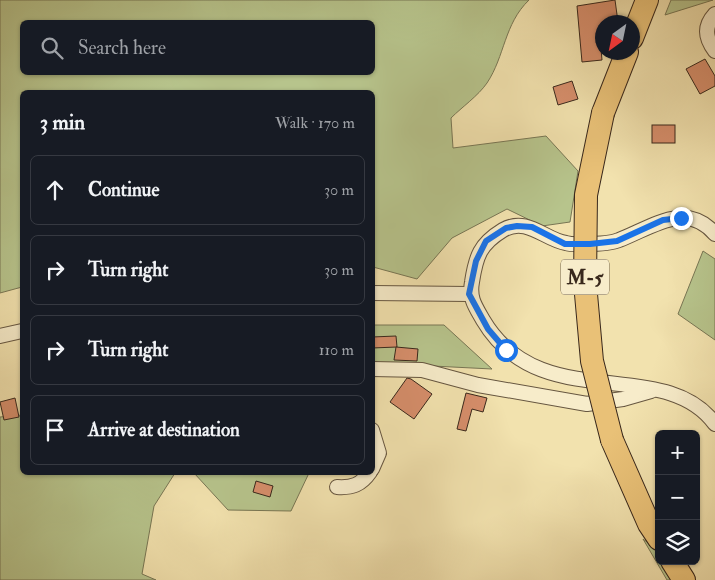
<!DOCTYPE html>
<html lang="en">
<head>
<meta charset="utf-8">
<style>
  :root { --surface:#171b24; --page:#242831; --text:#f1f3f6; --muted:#9ea1a6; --line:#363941 }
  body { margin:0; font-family:"IM FELL Double Pica",serif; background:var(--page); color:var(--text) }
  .controls { position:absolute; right:15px; bottom:15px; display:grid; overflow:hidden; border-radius:8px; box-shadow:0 1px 4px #0004 }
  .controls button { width:45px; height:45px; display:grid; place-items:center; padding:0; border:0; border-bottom:1px solid var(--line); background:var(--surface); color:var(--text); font:25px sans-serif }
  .compass { position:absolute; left:595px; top:15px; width:45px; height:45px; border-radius:50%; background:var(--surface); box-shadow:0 1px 4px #0004; rotate:213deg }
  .stop { position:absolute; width:15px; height:15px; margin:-11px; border:4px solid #1a73e8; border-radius:50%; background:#fff }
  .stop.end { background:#1a73e8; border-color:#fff; box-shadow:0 1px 5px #0008 }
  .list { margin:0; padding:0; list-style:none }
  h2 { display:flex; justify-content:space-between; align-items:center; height:65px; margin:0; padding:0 20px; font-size:21px }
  h2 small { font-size:16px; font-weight:400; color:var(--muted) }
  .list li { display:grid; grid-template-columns:32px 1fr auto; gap:15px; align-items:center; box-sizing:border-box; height:70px; margin:0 10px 10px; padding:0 10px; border:1px solid var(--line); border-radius:8px }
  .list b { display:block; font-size:19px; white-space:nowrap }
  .list em { font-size:16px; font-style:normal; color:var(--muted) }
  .icon { flex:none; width:28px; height:28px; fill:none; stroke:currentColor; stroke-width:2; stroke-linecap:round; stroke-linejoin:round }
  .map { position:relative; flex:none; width:715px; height:580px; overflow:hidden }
  .search { position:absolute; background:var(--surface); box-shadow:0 1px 4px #0004; left:20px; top:20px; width:355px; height:55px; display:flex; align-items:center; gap:12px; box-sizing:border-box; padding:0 18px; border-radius:8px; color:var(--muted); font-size:19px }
  .panel { position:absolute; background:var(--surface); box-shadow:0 1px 4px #0004; left:20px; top:90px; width:355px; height:385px; border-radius:8px }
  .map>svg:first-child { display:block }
  .green { fill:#b7c48c; stroke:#787654; fill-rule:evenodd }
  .building { fill:#d68e6b; stroke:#38271b }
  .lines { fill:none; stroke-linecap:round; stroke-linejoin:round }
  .street-casing { stroke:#665640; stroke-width:16 }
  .primary-casing { stroke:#38271b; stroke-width:24 }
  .street { stroke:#f7ecca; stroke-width:14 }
  .primary { stroke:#e9c177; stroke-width:22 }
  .primary-bridge-casing { stroke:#38271b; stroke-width:24; stroke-linecap:butt }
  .primary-bridge { stroke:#e9c177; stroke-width:22 }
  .route { stroke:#1a73e8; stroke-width:6 }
  .labels { text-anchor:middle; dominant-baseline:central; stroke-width:4.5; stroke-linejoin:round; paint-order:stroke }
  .shield { fill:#f7ecca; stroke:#716250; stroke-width:1 }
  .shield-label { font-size:20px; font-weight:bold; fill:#38271b }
</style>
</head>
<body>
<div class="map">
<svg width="715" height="580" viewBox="0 0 715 580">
  <rect width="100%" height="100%" fill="#f2e2ae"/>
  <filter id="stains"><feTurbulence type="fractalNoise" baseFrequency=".004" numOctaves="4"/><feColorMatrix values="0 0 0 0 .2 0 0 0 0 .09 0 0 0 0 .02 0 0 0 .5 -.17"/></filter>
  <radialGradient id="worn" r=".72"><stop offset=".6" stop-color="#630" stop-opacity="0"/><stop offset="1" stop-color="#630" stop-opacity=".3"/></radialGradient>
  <g class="green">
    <path d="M0,0H529C504,24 505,56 487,83C478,96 462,107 451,118L453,148L546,136L578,171L570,222L542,226L507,209L452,238L417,279L373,267L372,92H22V287L0,293ZM22,22H372V72H22Z"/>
    <polygon points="671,0 713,0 665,15"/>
    <polygon points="703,251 715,259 715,340 678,314"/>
    <polygon points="373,325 444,325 492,369 373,363"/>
    <polygon points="22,415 22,472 175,473 154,506 142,574 156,580 0,580 0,417"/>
    <polygon points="194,473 309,473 291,511 228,510"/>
    <polygon points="643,539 659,551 659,561 671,561 694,580 667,580"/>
  </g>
  <g class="building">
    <polygon points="615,0 618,22 602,22 602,38 600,38 602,60 582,62 577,6"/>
    <polygon points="705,59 715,76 715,86 700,94 686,69"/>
    <polygon points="572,81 578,99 558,105 553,87"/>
    <rect x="652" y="125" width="23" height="18"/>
    <polygon points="396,336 397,347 372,348 372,337"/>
    <polygon points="396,347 418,349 417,361 394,360"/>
    <polygon points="407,378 411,379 432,394 414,419 390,402"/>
    <polygon points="466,393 487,398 483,412 472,409 466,431 457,429"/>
    <polygon points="15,398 19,417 4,420 0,402"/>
    <polygon points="256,481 273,486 270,497 253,492"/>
  </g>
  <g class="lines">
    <defs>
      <g id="street">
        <path d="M715,14C704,26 705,38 715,51"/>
        <path d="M715,234C686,200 651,228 619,240C610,244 595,244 585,244C579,244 572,245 566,243C545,240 527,216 503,230C480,244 476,256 472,282C469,298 475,306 483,320C540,417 664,354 715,424"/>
        <polyline points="372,293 469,294"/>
        <polyline points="0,336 22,331"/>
        <polyline points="372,369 422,370 478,385 587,404 623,399 651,391"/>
        <polyline points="372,430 379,453 372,469"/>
        <path d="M337,487C352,488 361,485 370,472"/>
      </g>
      <g id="primary">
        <polyline points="632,38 647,0"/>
        <polyline points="603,113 627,52"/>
        <polyline points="612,440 649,524 659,539"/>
        <polyline points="672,561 684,580"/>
      </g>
    </defs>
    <use href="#street" class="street-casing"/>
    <use href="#primary" class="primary-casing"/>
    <use href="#street" class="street"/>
    <use href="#primary" class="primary"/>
    <defs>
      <polyline id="primary-bridge" points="603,113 586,195 585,283 592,361 612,440"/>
    </defs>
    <use href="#primary-bridge" class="primary-bridge-casing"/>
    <use href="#primary-bridge" class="primary-bridge"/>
  </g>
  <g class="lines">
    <polyline class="route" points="506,350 488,329 469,294 476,261 486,241 506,228 517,226 532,227 565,244 590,244 617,241 663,220 681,218"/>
  </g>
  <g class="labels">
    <rect class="shield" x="561" y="259.5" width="48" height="35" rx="4"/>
    <g class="shield-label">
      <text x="585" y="277">M-5</text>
    </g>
  </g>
  <rect width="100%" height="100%" filter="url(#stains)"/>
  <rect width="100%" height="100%" fill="url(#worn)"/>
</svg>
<div class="controls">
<button>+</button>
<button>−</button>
<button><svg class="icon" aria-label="layers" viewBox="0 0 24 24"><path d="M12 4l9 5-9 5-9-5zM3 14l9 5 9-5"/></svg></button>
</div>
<svg class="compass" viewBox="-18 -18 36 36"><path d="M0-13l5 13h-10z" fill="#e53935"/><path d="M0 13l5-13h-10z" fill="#9ea1a6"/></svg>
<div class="stop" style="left:506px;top:350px"></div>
<div class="stop end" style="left:681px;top:218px"></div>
<div class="search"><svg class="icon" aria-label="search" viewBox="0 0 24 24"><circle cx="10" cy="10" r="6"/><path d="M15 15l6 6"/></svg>Search here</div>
<section class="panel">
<h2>3 min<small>Walk · 170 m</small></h2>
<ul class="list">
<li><svg class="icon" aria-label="ahead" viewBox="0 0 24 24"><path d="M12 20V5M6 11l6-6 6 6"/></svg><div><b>Continue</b></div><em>30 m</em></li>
<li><svg class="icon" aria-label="right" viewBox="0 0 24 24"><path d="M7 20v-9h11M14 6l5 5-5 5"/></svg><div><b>Turn right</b></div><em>30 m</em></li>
<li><svg class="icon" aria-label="right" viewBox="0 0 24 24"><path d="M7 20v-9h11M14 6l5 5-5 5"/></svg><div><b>Turn right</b></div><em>110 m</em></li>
<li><svg class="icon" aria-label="arrive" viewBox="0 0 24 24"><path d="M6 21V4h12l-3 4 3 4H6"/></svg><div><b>Arrive at destination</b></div></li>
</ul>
</section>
</div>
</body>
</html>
